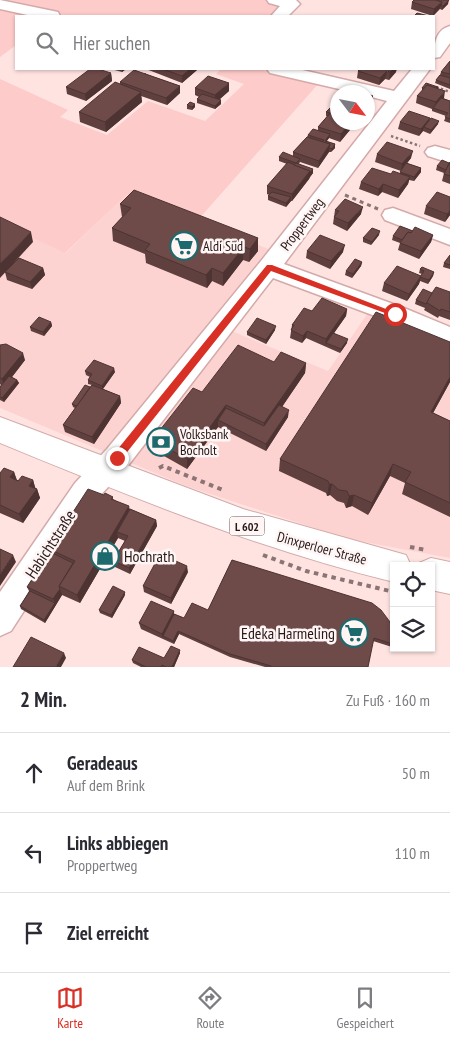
<!DOCTYPE html>
<html lang="de">
<head>
<meta charset="utf-8">
<style>
  :root { --surface:#fff; --page:#f2f2f3; --text:#2b2b33; --muted:#7c7c81; --line:#e1e1e2; --accent:#d93025 }
  body { margin:0; font-family:"PT Sans Narrow",sans-serif; background:var(--page); color:var(--text) }
  .controls { position:absolute; right:15px; bottom:15px; display:grid; overflow:hidden; border-radius:0px; box-shadow:0 1px 4px #0004 }
  .controls button { width:45px; height:45px; display:grid; place-items:center; padding:0; border:0; border-bottom:1px solid var(--line); background:var(--surface); color:var(--text); font:25px sans-serif }
  .compass { position:absolute; left:330px; top:85px; width:45px; height:45px; border-radius:50%; background:var(--surface); box-shadow:0 1px 4px #0004; rotate:122deg }
  .stop { position:absolute; width:15px; height:15px; margin:-11px; border:4px solid #d93025; border-radius:50%; background:#fff }
  .stop.end { background:#d93025; border-color:#fff; box-shadow:0 1px 5px #0008 }
  .list { margin:0; padding:0; list-style:none }
  h2 { display:flex; justify-content:space-between; align-items:center; height:65px; margin:0; padding:0 20px; font-size:21px }
  h2 small { font-size:16px; font-weight:400; color:var(--muted) }
  .list li { display:grid; grid-template-columns:32px 1fr auto; gap:15px; align-items:center; box-sizing:border-box; height:80px; padding:0 20px; border-top:1px solid var(--line) }
  .list b { display:block; font-size:19px; white-space:nowrap }
  .list p { margin:0; font-size:16px; white-space:nowrap; color:var(--muted) }
  .list em { font-size:16px; font-style:normal; color:var(--muted) }
  .icon { flex:none; width:28px; height:28px; fill:none; stroke:currentColor; stroke-width:2; stroke-linecap:round; stroke-linejoin:round }
  .map { position:relative; flex:none; width:450px; height:667px; overflow:hidden }
  .search { position:absolute; background:var(--surface); box-shadow:0 1px 4px #0004; left:15px; right:15px; top:15px; height:55px; display:flex; align-items:center; gap:12px; box-sizing:border-box; padding:0 18px; border-radius:0px; color:var(--muted); font-size:19px }
  .sheet { height:305px; background:var(--surface) }
  nav { display:flex; justify-content:space-around; align-items:center; box-sizing:border-box; height:70px; border-top:1px solid var(--line); background:var(--surface); font-size:14px; color:var(--muted) }
  nav a { display:grid; justify-items:center; gap:2px }
  nav .on { color:var(--accent) }
  .map>svg:first-child { display:block }
  .built { fill:#fdd3d1 }
  .green { fill:#fdcbc9 }
  .lines { fill:none; stroke-linecap:round; stroke-linejoin:round }
  .minor-casing { stroke:#d4aaa9; stroke-width:3 }
  .major-casing { stroke:#d4aaa9; stroke-width:2 }
  .path-far2 { stroke:#8a7574; stroke-width:2.5; stroke-dasharray:2.5 2.5; stroke-linecap:butt }
  .path-far1 { stroke:#8a7574; stroke-width:3; stroke-dasharray:4 4; stroke-linecap:butt }
  .path { stroke:#8a7574; stroke-width:4; stroke-dasharray:4.5 4.5; stroke-linecap:butt }
  .minor { fill:#fff; fill-rule:evenodd }
  .major { fill:#fff; fill-rule:evenodd }
  .wall { fill:#5f403f }
  .shaded-wall { fill:#4d3433 }
  .building { fill:#6e4a49; stroke:#4d3433 }
  .route { fill:#d93025 }
  .labels { text-anchor:middle; dominant-baseline:central; stroke-width:5; stroke-linejoin:round; paint-order:stroke }
  .shield { fill:#fef5f4; stroke:#685a5a; stroke-width:1 }
  .shield-label { font-size:12px; font-weight:bold; fill:#271818 }
  .street-label { font-size:14px; fill:#271818; stroke:#fef5f4 }
  .poi-label { font-size:14px; fill:#271818; stroke:#fef5f4; text-anchor:start }
  .near-street-label { font-size:16px; fill:#271818; stroke:#fef5f4 }
  .near-poi-label { font-size:16px; fill:#271818; stroke:#fef5f4; text-anchor:start }
</style>
</head>
<body>
<div class="map">
<svg width="450" height="667" viewBox="0 0 450 667">
  <rect width="100%" height="100%" fill="#fee3e1"/>
  <polygon class="built" points="127,193 271,250 210,322 328,371 370,310 450,345 450,558 348,539 186,486 0,408 0,223 66,253"/>
  <g class="green">
    <polygon points="0,0 267,0 288,5 275,16 68,16"/>
    <polygon points="0,8 35,16 16,16 16,45 0,57"/>
    <polygon points="221,69 259,69 319,83 197,221 127,194 65,253 0,223 0,79 68,110 60,117 107,135 148,101 205,121 244,84 216,74"/>
  </g>
  <g class="lines">
    <defs>
      <g id="minor">
        <polygon points="0,0 58,12 60,16 32,16 0,9"/>
        <polygon points="267,0 296,0 300,4 288,16 271,16 280,6 269,3"/>
        <path d="M450,26V43L440,57L434,58C434,45 435,30 450,26Z"/>
        <polygon points="267,69 298,69 394,91 412,69 430,69 284,264 404,308 450,327 450,348 386,320 273,278 127,467 95,501 11,631 0,636 0,592 75,483 107,449 261,261 387,101 368,96 368,92 352,92 270,73"/>
        <polygon points="435,146 450,150 450,163 428,156 425,152 428,148"/>
        <polygon points="393,208 450,229 450,245 385,220 382,215 385,210"/>
      </g>
      <g id="major">
        <path d="M0,417L243,509L406,555L411,566H394V582C258,549 129,496 0,443Z"/>
        <polygon points="431,558 450,562 450,594 431,590 431,566 417,566 419,563"/>
      </g>
    </defs>
    <use href="#minor" class="minor-casing"/>
    <use href="#major" class="major-casing"/>
    <g class="path-far2">
      <polyline points="436,87 450,92"/>
      <polyline points="391,136 420,146"/>
    </g>
    <polyline class="path-far1" points="345,195 378,209"/>
    <g class="path">
      <polyline points="159,468 163,466 223,490"/>
      <polyline points="410,547 426,550"/>
      <polyline points="263,555 306,571 394,592"/>
    </g>
    <use href="#minor" class="minor"/>
    <use href="#major" class="major"/>
  </g>
  <g class="wall">
    <polygon points="412,2 448,4 442,10 440,9 433,16 411,9"/>
    <polygon points="450,61 450,89 435,83 436,80 440,75 441,72"/>
    <polygon points="111,69 126,69 122,72"/>
    <polygon points="146,69 197,69 197,70 182,83"/>
    <polygon points="358,71 396,72 389,80 385,79 379,85 357,78"/>
    <polygon points="111,73 112,81 86,101 67,94 66,87"/>
    <polygon points="146,73 146,74 180,86 180,93 167,105 141,96 142,102 106,132 80,122 79,112 120,84 120,82"/>
    <polygon points="195,88 229,91 219,100 221,100 221,104 215,109 197,103 197,99 199,97 195,95"/>
    <polygon points="422,88 438,88 443,98 450,101 450,123 444,121 446,116 432,111 432,109 416,103 417,96 422,91"/>
    <polygon points="187,105 195,107 192,110 187,109"/>
    <polygon points="332,106 354,125 340,142 329,138 327,141 335,144 335,148 331,152 329,152 318,168 300,162 299,164 313,173 310,177 309,179 292,201 291,201 286,207 268,200 268,196 269,195 267,194 267,186 287,164 279,161 279,157 293,156 293,152 307,137 308,135 318,130 318,127 327,116 326,116 326,112"/>
    <polygon points="430,118 429,120 438,124 430,134 423,131 419,136 398,129 400,122"/>
    <polygon points="377,154 411,158 407,163 421,168 421,172 414,181 409,180 408,184 398,198 382,192 378,196 359,189 361,182 391,174 400,173 401,171 375,162"/>
    <polygon points="450,162 450,184 442,181 444,173 436,170 437,166 449,163"/>
    <polygon points="120,204 258,238 258,251 249,262 243,260 223,286 212,281 207,288 146,263 145,254 113,241 112,228 122,217"/>
    <polygon points="426,206 450,215 445,222 424,214"/>
    <polygon points="335,210 361,214 347,231 333,224"/>
    <polygon points="413,231 433,235 431,242 419,259 398,250 400,243 392,240 393,236"/>
    <polygon points="379,235 371,245 363,242 363,238"/>
    <polygon points="307,251 343,252 330,269 306,258"/>
    <polygon points="450,255 450,269 443,267 444,263"/>
    <polygon points="362,262 361,266 352,278 345,275 346,271"/>
    <polygon points="43,268 45,275 32,289 7,280 5,272"/>
    <polygon points="420,269 434,272 433,276 428,284 420,281 419,284 407,301 382,291 384,283 421,276 422,274 419,273"/>
    <polygon points="450,292 450,320 439,316 438,318 424,310 425,308 415,304 416,300 432,293"/>
    <polygon points="347,309 346,316 334,333 347,343 340,353 306,338 302,343 290,338 292,325 312,311"/>
    <polygon points="51,322 52,326 44,336 31,331 30,327"/>
    <polygon points="275,330 266,344 247,335 247,332"/>
    <polygon points="450,342 450,382 433,413 450,421 450,517 402,494 405,483 390,476 368,515 352,506 346,508 344,503 337,501 330,495 327,496 326,493 279,471 280,459"/>
    <polygon points="0,345 25,360 12,377 17,380 19,383 4,402 0,400 0,387 1,385 0,384"/>
    <polygon points="274,362 306,363 305,373 282,407 288,417 266,451 218,427 187,469 164,456 163,446 166,442 161,440 160,430 202,392"/>
    <polygon points="85,371 115,372 103,389 120,396 121,403 94,444 65,432 63,425 75,408 73,407 72,404 92,385 88,384 88,380 90,377 86,375"/>
    <polygon points="14,472 17,480 33,480 35,488 37,489 40,498 23,523 0,513 0,473"/>
    <polygon points="104,495 113,497 113,499 130,509 156,520 157,526 130,574 115,567 113,561 125,541 118,538 80,603 62,595 45,623 21,609 20,606 29,591 27,587 50,552 49,549"/>
    <polygon points="232,560 393,644 392,647 373,641 368,667 265,667 230,657 179,634 174,644 141,629 139,623 174,611 174,614 184,618 208,610"/>
    <polygon points="188,572 171,604 144,592 143,586"/>
    <polygon points="125,595 112,618 100,613 99,610"/>
    <polygon points="180,650 180,653 174,667 141,667 133,663 132,660 164,658"/>
  </g>
  <g class="shaded-wall">
    <polygon points="449,0 448,4 442,10 443,6"/>
    <polygon points="442,2 440,8 433,16 434,9"/>
    <polygon points="122,69 126,69 122,72"/>
    <polygon points="190,69 197,69 197,70 182,83 182,76"/>
    <polygon points="393,69 397,69 396,72 389,80 390,72"/>
    <polygon points="387,71 385,79 379,85 380,78"/>
    <polygon points="111,73 112,81 86,101 85,94"/>
    <polygon points="229,83 229,91 215,103 215,95"/>
    <polygon points="180,86 180,93 167,105 166,98"/>
    <polygon points="445,91 444,98 434,109 436,102"/>
    <polygon points="141,92 142,102 106,132 105,122"/>
    <polygon points="373,96 370,109 368,110 368,104"/>
    <polygon points="221,100 221,104 215,109 215,106"/>
    <polygon points="195,104 195,107 192,110 192,107"/>
    <polygon points="430,118 428,125 424,127 423,131 419,136 421,129"/>
    <polygon points="439,121 438,124 430,134 431,130"/>
    <polygon points="351,122 354,122 354,125 340,142 341,134"/>
    <polygon points="330,134 329,138 324,144 325,141"/>
    <polygon points="330,144 329,152 318,168 319,161"/>
    <polygon points="335,144 335,148 331,152 332,149"/>
    <polygon points="413,151 411,158 401,171 402,164"/>
    <polygon points="421,168 421,172 414,181 414,177"/>
    <polygon points="313,169 313,173 310,177 309,179 292,201 292,194 310,171"/>
    <polygon points="410,177 408,184 398,198 399,190"/>
    <polygon points="383,184 382,192 378,196 379,189"/>
    <polygon points="291,197 291,201 286,207 286,203"/>
    <polygon points="363,207 361,214 347,231 348,223"/>
    <polygon points="450,210 450,215 445,222 447,214"/>
    <polygon points="380,231 379,235 371,245 372,242"/>
    <polygon points="31,232 33,242 0,278 0,264"/>
    <polygon points="433,235 431,242 419,259 421,251"/>
    <polygon points="258,238 258,251 249,262 250,249"/>
    <polygon points="345,245 343,252 330,269 331,261"/>
    <polygon points="244,247 243,260 223,286 223,273"/>
    <polygon points="362,262 361,266 352,278 353,274"/>
    <polygon points="43,268 45,275 32,289 30,282"/>
    <polygon points="212,268 212,281 207,288 206,275"/>
    <polygon points="434,272 433,276 428,284 429,280"/>
    <polygon points="421,276 419,284 407,301 409,294"/>
    <polygon points="347,309 346,316 327,343 326,343 325,346 326,339"/>
    <polygon points="51,322 52,326 44,336 43,332"/>
    <polygon points="276,326 275,330 266,344 266,340"/>
    <polygon points="307,331 306,338 302,343 303,336"/>
    <polygon points="348,339 347,343 340,353 341,349"/>
    <polygon points="23,353 25,360 5,386 2,379"/>
    <polygon points="306,363 305,373 264,433 264,423"/>
    <polygon points="114,368 115,372 102,390 102,386"/>
    <polygon points="450,377 450,382 427,424 431,412"/>
    <polygon points="17,380 19,383 4,402 2,398"/>
    <polygon points="120,396 121,403 94,444 92,437"/>
    <polygon points="226,405 226,415 218,420 218,427 187,469 187,459"/>
    <polygon points="289,410 288,417 266,451 266,444"/>
    <polygon points="393,464 390,476 368,515 372,503"/>
    <polygon points="14,472 17,482 10,477"/>
    <polygon points="33,480 36,490 29,486"/>
    <polygon points="329,484 332,484 330,495 327,496"/>
    <polygon points="37,489 40,498 23,523 19,514"/>
    <polygon points="354,495 352,506 346,508 349,496"/>
    <polygon points="129,506 131,516 117,532 118,538 80,603 77,595"/>
    <polygon points="156,520 157,526 130,574 129,568"/>
    <polygon points="13,555 16,562 0,586 0,575"/>
    <polygon points="187,566 188,572 171,604 171,598"/>
    <polygon points="60,589 62,595 45,623 44,620 55,603 53,599"/>
    <polygon points="125,592 125,595 112,618 111,615"/>
    <polygon points="174,611 174,617 163,636 163,639 162,634"/>
    <polygon points="178,631 179,634 174,644 173,641"/>
    <polygon points="180,650 180,653 174,667 172,667"/>
    <polygon points="64,653 66,658 61,667 56,667"/>
  </g>
  <g class="building">
    <polygon points="414,0 436,0 442,2 434,9 412,2"/>
    <polygon points="436,0 449,0 443,6 441,6 442,2"/>
    <polygon points="417,13 429,16 414,16"/>
    <polygon points="450,61 450,74 441,72"/>
    <polygon points="90,69 98,69 111,73 85,94 66,87"/>
    <polygon points="163,69 190,69 182,76"/>
    <polygon points="360,69 394,69 390,72 387,71 380,78 358,71"/>
    <polygon points="134,70 180,86 166,98 120,82"/>
    <polygon points="440,75 450,78 450,85 436,80"/>
    <polygon points="208,76 229,83 215,95 195,88"/>
    <polygon points="115,82 141,92 105,122 79,112"/>
    <polygon points="426,83 438,87 438,88 427,85 424,88 422,88"/>
    <polygon points="427,85 445,91 436,102 417,96"/>
    <polygon points="352,89 363,92 349,92"/>
    <polygon points="202,94 221,100 215,106 197,99"/>
    <polygon points="368,94 373,96 370,99 371,101 368,104"/>
    <polygon points="441,98 450,101 450,119 445,117 448,113 433,108"/>
    <polygon points="190,102 195,104 192,107 187,105"/>
    <polygon points="338,104 338,112 333,110 330,113 326,112 332,106 335,107"/>
    <polygon points="333,110 338,112 338,122 351,122 341,134 318,127"/>
    <polygon points="409,111 430,118 421,129 400,122"/>
    <polygon points="431,118 439,121 431,130 424,127"/>
    <polygon points="313,129 330,134 325,141 335,144 332,149 329,148 330,144 322,142 324,140 308,135"/>
    <polygon points="307,137 330,144 319,161 293,152"/>
    <polygon points="387,142 413,151 402,164 377,154"/>
    <polygon points="283,152 300,159 296,163 279,157"/>
    <polygon points="442,160 449,163 446,170 437,166"/>
    <polygon points="288,162 310,171 292,194 267,186"/>
    <polygon points="450,162 450,176 444,174"/>
    <polygon points="296,163 313,169 310,173 310,171 294,165"/>
    <polygon points="406,163 421,168 414,177 400,172"/>
    <polygon points="372,168 391,174 393,171 410,177 399,190 383,184 379,189 361,182"/>
    <polygon points="134,190 258,238 250,249 244,247 223,273 212,268 206,275 145,250 150,244 112,228 131,208 120,204"/>
    <polygon points="272,192 291,197 286,203 268,196"/>
    <polygon points="437,192 450,197 450,210 447,214 426,206"/>
    <polygon points="345,199 363,207 348,223 334,217 339,211 335,210"/>
    <polygon points="0,217 31,232 0,264"/>
    <polygon points="400,226 413,231 411,233 408,232 402,240 393,236"/>
    <polygon points="415,227 433,235 421,251 400,243 408,232 411,233"/>
    <polygon points="372,228 380,231 372,242 363,238"/>
    <polygon points="320,235 345,245 331,261 307,251"/>
    <polygon points="450,255 450,265 444,263"/>
    <polygon points="19,258 43,268 30,282 5,272"/>
    <polygon points="355,259 362,262 353,274 346,271"/>
    <polygon points="397,266 421,276 409,294 384,283"/>
    <polygon points="422,267 434,272 429,280 420,277 424,271 420,269"/>
    <polygon points="436,287 450,292 450,312 441,309 440,311 426,302"/>
    <polygon points="423,289 432,293 426,304 416,300"/>
    <polygon points="322,298 347,309 326,339 307,331 303,336 291,330 294,325 292,325 304,308 312,311"/>
    <polygon points="376,312 450,342 450,377 431,412 450,421 450,503 405,482 411,472 393,464 372,503 354,495 349,496 347,491 339,490 332,484 329,484 328,481 280,459"/>
    <polygon points="39,317 51,322 43,332 30,327"/>
    <polygon points="257,318 276,326 266,340 247,332"/>
    <polygon points="333,333 348,339 341,349 326,343"/>
    <polygon points="6,344 23,353 2,379 0,378 0,345"/>
    <polygon points="238,345 274,362 281,352 306,363 264,423 226,405 187,459 163,446 171,435 160,430 193,388 202,392"/>
    <polygon points="94,360 114,368 102,386 88,380 92,374 85,371"/>
    <polygon points="9,376 17,380 2,398 0,397 0,387"/>
    <polygon points="85,385 90,387 77,406 72,404"/>
    <polygon points="92,385 120,396 92,437 63,425"/>
    <polygon points="279,405 289,410 266,444 218,420 226,408 264,426"/>
    <polygon points="4,468 14,472 10,477 18,481 22,476 33,480 29,486 37,489 19,514 0,505 0,473"/>
    <polygon points="88,489 104,495 105,493 113,497 111,499 129,506 77,595 59,586 75,561 49,549"/>
    <polygon points="130,509 156,520 129,568 113,561 128,536 117,532"/>
    <polygon points="0,549 13,555 0,575"/>
    <polygon points="50,552 73,563 59,586 60,589 53,599 27,587"/>
    <polygon points="160,554 187,566 171,598 143,586"/>
    <polygon points="232,560 372,603 381,610 390,622 394,634 393,644 374,638 368,667 271,667 271,666 230,654 178,631 173,641 163,636 174,614 184,618 192,603 208,610"/>
    <polygon points="113,586 125,592 111,615 99,610"/>
    <polygon points="30,591 55,603 44,620 20,606"/>
    <polygon points="151,601 174,611 162,634 139,623"/>
    <polygon points="31,637 64,653 56,667 13,667"/>
    <polygon points="171,646 180,650 172,667 166,667 162,665 161,667 146,667 132,660 139,647 164,658"/>
  </g>
  <polygon class="route" points="267,265 272,265 399,314 393,316 271,271 120,461 113,461 113,455"/>
  <defs>
    <symbol id="supermarket-ring" viewBox="-11 -11 22 22"><circle r="9.5" fill="#fef5f4" stroke="#1d6a6e" stroke-width="1.5"/><path d="M-6-5.5h2.5l.6 2H6L4.5 2H-2.5L-4.4-4H-6ZM-1.5 3.2a1.3 1.3 0 1 0 .1 0ZM3 3.2a1.3 1.3 0 1 0 .1 0Z" fill="#1d6a6e"/></symbol>
    <symbol id="bank-ring" viewBox="-11 -11 22 22"><circle r="9.5" fill="#fef5f4" stroke="#1d6a6e" stroke-width="1.5"/><path d="M-6-4H6V4H-6ZM0-2.3a2.3 2.3 0 1 0 0 4.6a2.3 2.3 0 1 0 0-4.6Z" fill="#1d6a6e"/></symbol>
    <symbol id="shop-ring" viewBox="-11 -11 22 22"><circle r="9.5" fill="#fef5f4" stroke="#1d6a6e" stroke-width="1.5"/><path d="M-5-2.5h2.3a2.7 3.5 0 0 1 5.4 0H5L5.5 6h-11ZM-1.5-2.5h3a1.5 2.3 0 0 0-3 0Z" fill="#1d6a6e"/></symbol>
  </defs>
  <g fill-rule="evenodd">
    <use href="#supermarket-ring" x="168" y="230" width="32" height="32"/>
    <use href="#bank-ring" x="145" y="426" width="32" height="32"/>
    <use href="#shop-ring" x="89" y="540" width="32" height="32"/>
    <use href="#supermarket-ring" x="338" y="617" width="32" height="32"/>
  </g>
  <g class="labels">
    <rect class="shield" x="229.5" y="516.5" width="35" height="19" rx="4"/>
    <g class="shield-label">
      <text x="247" y="526">L 602</text>
    </g>
    <g class="street-label">
      <text transform="translate(302 224) rotate(-53)">Proppertweg</text>
      <text transform="translate(322 548) rotate(15)">Dinxperloer Straße</text>
    </g>
    <g class="poi-label">
      <text x="203" y="246">Aldi Süd</text>
      <text x="180" y="434">Volksbank<tspan x="180" dy="16">Bocholt</tspan></text>
    </g>
    <g class="near-street-label">
      <text transform="translate(50 544) rotate(-57)">Habichtstraße</text>
    </g>
    <g class="near-poi-label">
      <text x="124" y="556">Hochrath</text>
      <text x="335" y="633" text-anchor="end">Edeka Harmeling</text>
    </g>
  </g>
</svg>
<div class="controls">
<button><svg class="icon" aria-label="locate" viewBox="0 0 24 24"><circle cx="12" cy="12" r="6"/><path d="M12 2v4M12 18v4M2 12h4M18 12h4"/></svg></button>
<button><svg class="icon" aria-label="layers" viewBox="0 0 24 24"><path d="M12 4l9 5-9 5-9-5zM3 14l9 5 9-5"/></svg></button>
</div>
<svg class="compass" viewBox="-18 -18 36 36"><path d="M0-13l5 13h-10z" fill="#e53935"/><path d="M0 13l5-13h-10z" fill="#7c7c81"/></svg>
<div class="stop" style="left:395px;top:314px"></div>
<div class="stop end" style="left:117px;top:458px"></div>
<div class="search"><svg class="icon" aria-label="search" viewBox="0 0 24 24"><circle cx="10" cy="10" r="6"/><path d="M15 15l6 6"/></svg>Hier suchen</div>
</div>
<section class="sheet">
<h2>2 Min.<small>Zu Fuß · 160 m</small></h2>
<ul class="list">
<li><svg class="icon" aria-label="ahead" viewBox="0 0 24 24"><path d="M12 20V5M6 11l6-6 6 6"/></svg><div><b>Geradeaus</b><p>Auf dem Brink</p></div><em>50 m</em></li>
<li><svg class="icon" aria-label="left" viewBox="0 0 24 24"><path d="M17 20v-9H6M10 6l-5 5 5 5"/></svg><div><b>Links abbiegen</b><p>Proppertweg</p></div><em>110 m</em></li>
<li><svg class="icon" aria-label="arrive" viewBox="0 0 24 24"><path d="M6 21V4h12l-3 4 3 4H6"/></svg><div><b>Ziel erreicht</b></div></li>
</ul>
</section>
<nav>
<a class="on"><svg class="icon" aria-label="map" viewBox="0 0 24 24"><path d="M3 6l6-2 6 2 6-2v14l-6 2-6-2-6 2zM9 4v14M15 6v14"/></svg>Karte</a>
<a><svg class="icon" aria-label="directions" viewBox="0 0 24 24"><path d="M12 3l9 9-9 9-9-9zM9 14v-3h6M13 9l2 2-2 2"/></svg>Route</a>
<a><svg class="icon" aria-label="saved" viewBox="0 0 24 24"><path d="M7 4h10v16l-5-4-5 4z"/></svg>Gespeichert</a>
</nav>
</body>
</html>
